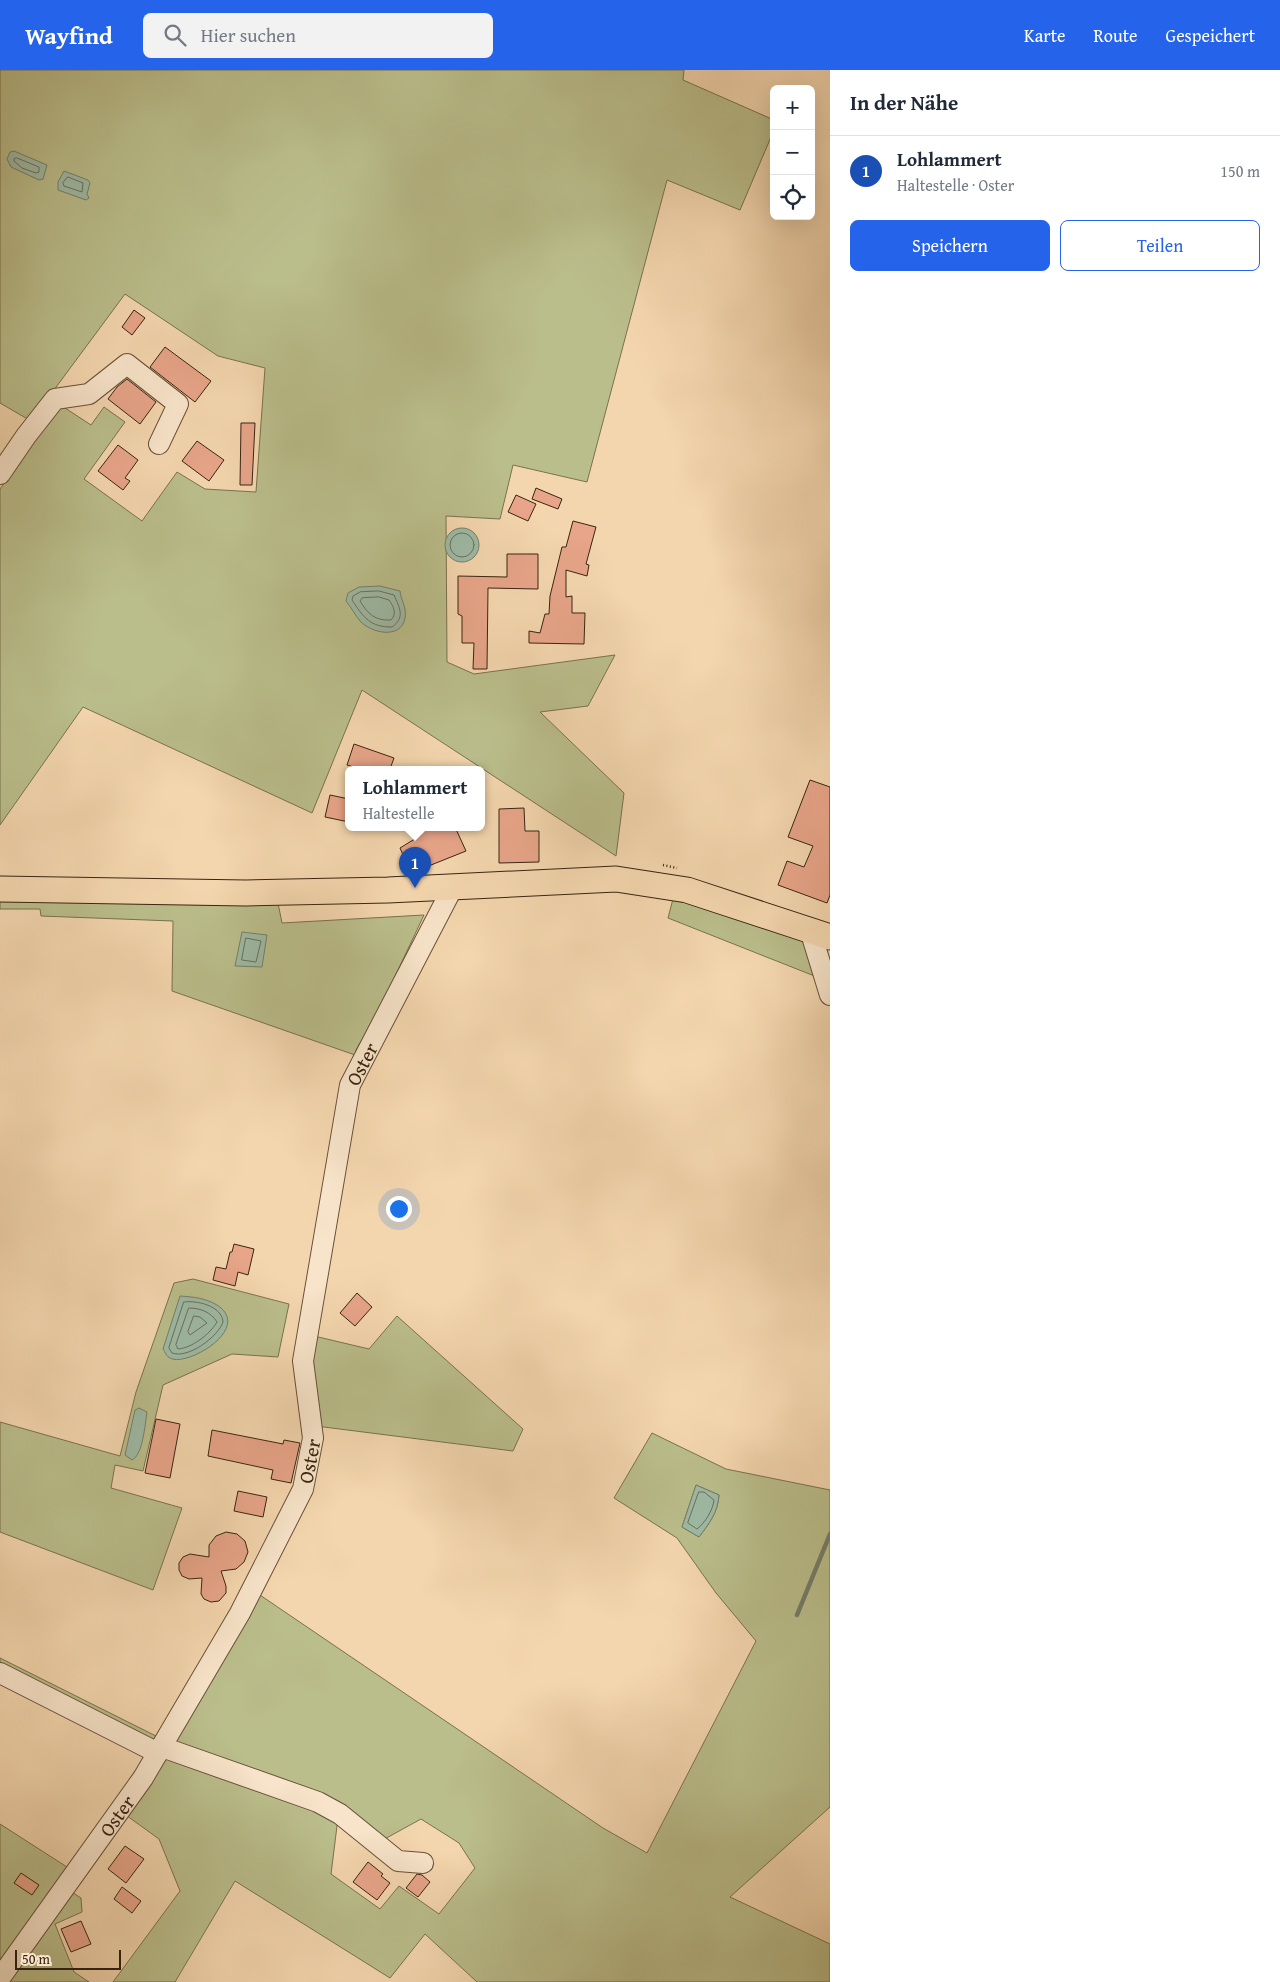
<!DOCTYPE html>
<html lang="de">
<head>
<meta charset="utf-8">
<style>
  :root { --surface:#fff; --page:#f2f2f3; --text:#1f2937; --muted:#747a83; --line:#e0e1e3; --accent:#2563eb }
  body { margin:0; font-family:"Gentium Book Plus",serif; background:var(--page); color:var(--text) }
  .controls { position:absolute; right:15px; top:15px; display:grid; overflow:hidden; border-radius:8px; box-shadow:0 5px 20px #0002 }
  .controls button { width:45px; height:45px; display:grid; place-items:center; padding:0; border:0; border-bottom:1px solid var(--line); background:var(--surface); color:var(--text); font:25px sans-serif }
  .scale { position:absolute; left:15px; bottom:12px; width:106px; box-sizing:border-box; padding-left:5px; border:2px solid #392412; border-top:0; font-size:14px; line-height:18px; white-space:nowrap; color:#392412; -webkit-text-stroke:4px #f8e4ca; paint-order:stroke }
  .you { position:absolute; left:398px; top:1138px; width:18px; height:18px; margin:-12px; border:4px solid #fff; border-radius:50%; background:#1a73e8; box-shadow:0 0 0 8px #1a73e833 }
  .badge { display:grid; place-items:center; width:32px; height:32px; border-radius:50%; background:var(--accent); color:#fff; font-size:16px; font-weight:700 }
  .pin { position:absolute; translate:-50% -41px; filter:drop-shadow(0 1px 2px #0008) }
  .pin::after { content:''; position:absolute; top:26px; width:18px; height:15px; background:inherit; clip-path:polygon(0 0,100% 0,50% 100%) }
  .popup { position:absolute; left:345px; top:696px; width:140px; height:65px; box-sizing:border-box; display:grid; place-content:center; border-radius:8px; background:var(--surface); filter:drop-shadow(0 1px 4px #0005); font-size:16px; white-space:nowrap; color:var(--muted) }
  .popup b { font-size:19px; color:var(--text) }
  .popup::after { content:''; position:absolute; left:50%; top:100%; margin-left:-10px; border:10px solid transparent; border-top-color:var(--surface) }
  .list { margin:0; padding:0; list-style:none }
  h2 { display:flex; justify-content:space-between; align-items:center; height:65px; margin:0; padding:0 20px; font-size:21px }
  h2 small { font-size:16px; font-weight:400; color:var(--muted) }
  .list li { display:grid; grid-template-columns:32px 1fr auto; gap:15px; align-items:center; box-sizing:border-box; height:70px; padding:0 20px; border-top:1px solid var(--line) }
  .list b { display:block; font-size:19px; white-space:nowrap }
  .list p { margin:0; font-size:16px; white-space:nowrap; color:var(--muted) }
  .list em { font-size:16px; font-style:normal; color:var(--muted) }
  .actions { display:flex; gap:10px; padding:15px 20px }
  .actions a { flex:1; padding:11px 0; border:1px solid var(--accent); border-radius:8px; text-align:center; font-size:18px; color:var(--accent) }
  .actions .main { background:var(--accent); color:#fff }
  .icon { flex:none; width:28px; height:28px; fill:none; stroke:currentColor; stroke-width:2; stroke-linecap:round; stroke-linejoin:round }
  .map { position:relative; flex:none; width:830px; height:1912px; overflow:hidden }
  header { display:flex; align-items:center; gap:30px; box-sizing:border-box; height:70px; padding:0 25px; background:var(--accent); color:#fff }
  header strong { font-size:24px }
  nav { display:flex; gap:28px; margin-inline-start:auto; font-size:18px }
  .search { width:350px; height:45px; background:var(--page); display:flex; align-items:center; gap:12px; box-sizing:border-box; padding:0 18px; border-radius:8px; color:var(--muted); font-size:19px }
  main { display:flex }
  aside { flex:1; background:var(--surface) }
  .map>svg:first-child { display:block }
  .green { fill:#babe8b; stroke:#7a714e; fill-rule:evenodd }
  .water { fill:#9dbaa5; stroke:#757e6a }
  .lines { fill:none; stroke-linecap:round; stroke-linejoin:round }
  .shore { stroke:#6b6f5c; stroke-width:1 }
  .stream { stroke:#757e6a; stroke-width:4.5 }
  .building { fill:#e8a589; stroke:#392412 }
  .minor-casing { stroke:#685039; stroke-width:22 }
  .major-casing { stroke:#392412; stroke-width:27 }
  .path { stroke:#392412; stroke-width:2.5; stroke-dasharray:1 2.5; stroke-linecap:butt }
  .minor { stroke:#f8e4ca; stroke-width:20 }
  .major { stroke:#f4d6ae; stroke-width:25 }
  .labels { text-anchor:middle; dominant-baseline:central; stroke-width:4; stroke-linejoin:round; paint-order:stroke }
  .street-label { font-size:20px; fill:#392412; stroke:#f8e4ca }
</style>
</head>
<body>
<header>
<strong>Wayfind</strong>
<div class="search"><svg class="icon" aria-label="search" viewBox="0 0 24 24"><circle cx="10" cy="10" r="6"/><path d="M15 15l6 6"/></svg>Hier suchen</div>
<nav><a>Karte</a><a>Route</a><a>Gespeichert</a></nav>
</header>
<main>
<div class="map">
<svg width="830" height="1912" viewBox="0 0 830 1912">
  <rect width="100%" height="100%" fill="#f4d6ae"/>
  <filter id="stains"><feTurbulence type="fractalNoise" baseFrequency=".004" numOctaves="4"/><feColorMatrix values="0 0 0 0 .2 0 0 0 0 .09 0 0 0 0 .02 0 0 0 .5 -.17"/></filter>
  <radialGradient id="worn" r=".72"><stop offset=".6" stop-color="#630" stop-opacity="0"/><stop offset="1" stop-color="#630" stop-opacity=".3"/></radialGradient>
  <g class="green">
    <polygon points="0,0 684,0 683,10 774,50 774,60 740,140 667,110 587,412 513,395 500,449 446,446 447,592 474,604 615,585 588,636 540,642 624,723 616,786 362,620 312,743 83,637 0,755 0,419 59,334 91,355 104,337 125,352 84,409 142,451 177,402 205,419 256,422 265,298 218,286 125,224 31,351 0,333"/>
    <polygon points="674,825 807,867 822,909 668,848"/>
    <polygon points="0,828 278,833 282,853 424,845 381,936 356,980 355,985 172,921 173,851 41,846 40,839 0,839"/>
    <polygon points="193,1209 289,1234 278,1287 232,1284 163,1315 143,1401 115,1395 111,1418 182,1438 153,1520 0,1462 0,1352 120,1386 136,1322 174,1213"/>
    <polygon points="397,1246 523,1359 513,1381 316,1356 309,1292 314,1266 369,1279"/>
    <path d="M652,1363L726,1399L830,1420V1737L730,1827L830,1874V1912H477L425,1864L390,1908L235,1811L175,1912H113L180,1821L159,1769L123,1743L166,1684L316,1736L338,1748L331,1804L380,1839L399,1816L439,1844L475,1798L459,1773L421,1749L381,1771L343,1742L318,1729L168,1675L257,1523L603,1758L647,1783L756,1571L716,1523L677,1468L614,1428ZM696,1415L719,1425C718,1442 709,1454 699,1467L682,1457Z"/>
    <polygon points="0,1588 156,1666 152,1674 0,1596"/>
    <polygon points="0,1754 67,1797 0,1891"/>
    <polygon points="70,1821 81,1828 82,1842 55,1854 74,1902 89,1912 3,1912"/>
  </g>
  <g class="water">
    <polygon points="14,81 47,95 43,109 39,110 11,97 7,89 10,82"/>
    <polygon points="64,101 88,110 90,113 87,124 89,128 86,130 58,120 58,112"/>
    <circle cx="462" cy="475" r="17"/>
    <path d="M380,516L400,521C401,531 407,537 405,548C401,570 371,563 360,551C355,545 351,537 346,531L348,523L359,517Z"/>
    <polygon points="242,862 267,865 262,897 235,896"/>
    <path d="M180,1226C194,1227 205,1228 217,1235C254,1259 185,1298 170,1288C167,1287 165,1282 163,1279Z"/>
    <path d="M139,1338L147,1342C145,1354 143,1385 132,1390L125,1385L135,1340Z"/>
    <path d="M696,1415L719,1425C718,1442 709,1454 699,1467L682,1457Z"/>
  </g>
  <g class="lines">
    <g class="shore">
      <polygon points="17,88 39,97 39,102 36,103 22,98 14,91 14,89"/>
      <polygon points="68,107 83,113 82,122 64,116 63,113"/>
      <circle cx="462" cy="475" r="12"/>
      <path d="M379,521L394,525C399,537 406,547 392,557C370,557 364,548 352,530L353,526L360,522Z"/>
      <path d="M379,527L389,530C394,537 397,544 391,550C375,551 368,544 360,531L362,528Z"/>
      <polygon points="246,868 261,871 256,892 242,890"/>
      <path d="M184,1232C197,1230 222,1236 223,1252C218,1267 188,1289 172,1283L169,1278Z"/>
      <path d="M189,1238C200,1238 211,1242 217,1252C210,1264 192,1278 178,1279L176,1275Z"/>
      <polygon points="194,1246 200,1247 207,1253 190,1265 188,1262"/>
      <path d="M699,1422H704L714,1430C713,1440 705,1453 697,1459L688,1453Z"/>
    </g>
    <polyline class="stream" points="797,1545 830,1464"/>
  </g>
  <g class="building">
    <polygon points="134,240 145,248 132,265 122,257"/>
    <polygon points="165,277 211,311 195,332 150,297"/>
    <polygon points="127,309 156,332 140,354 108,329 117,317"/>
    <polygon points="241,353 255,353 252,415 240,415"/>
    <polygon points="197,371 224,390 209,411 182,391"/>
    <polygon points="118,375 138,390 125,408 130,411 123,420 98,401"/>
    <polygon points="536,418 562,429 558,439 532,429"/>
    <polygon points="516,425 536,434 528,451 508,442"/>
    <polygon points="573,451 596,457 586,494 589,495 587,506 566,500 566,527 572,526 572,543 585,543 584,574 529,573 529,561 540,563 545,544 549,544 550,526 562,477 566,477"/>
    <polygon points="507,484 538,484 538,519 488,518 487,599 473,599 474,573 462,573 462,546 458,544 458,506 507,507"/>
    <polygon points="354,674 394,688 390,699 360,699 347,695"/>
    <polygon points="810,710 830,717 830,825 827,833 778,815 787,791 804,797 813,776 788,767"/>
    <polygon points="330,725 349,729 349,752 325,747"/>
    <polygon points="524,738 525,761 539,761 539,792 499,793 499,739"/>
    <polygon points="421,757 455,757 466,781 411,803 400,778 418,767 417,765 423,762"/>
    <polygon points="234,1174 254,1179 248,1205 238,1202 235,1216 213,1210 216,1197 226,1199 230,1182 232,1182"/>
    <polygon points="357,1223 372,1237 355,1256 340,1243"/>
    <polygon points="156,1349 180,1354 170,1408 145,1403"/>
    <polygon points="212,1360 283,1374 284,1370 300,1373 291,1413 271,1409 273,1400 208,1386"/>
    <polygon points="238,1421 267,1427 263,1447 234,1441"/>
    <polygon points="226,1462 237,1464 245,1471 248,1482 244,1492 236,1499 221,1501 226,1516 226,1523 219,1531 211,1532 204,1529 201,1524 202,1508 189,1509 182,1506 179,1500 179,1493 183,1487 190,1484 209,1487 209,1475 216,1466"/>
    <polygon points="125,1776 144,1789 126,1813 108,1799"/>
    <polygon points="368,1792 383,1804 381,1806 390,1813 377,1830 353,1812"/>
    <polygon points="21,1803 39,1815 32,1825 14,1813"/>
    <polygon points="417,1804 422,1805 430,1812 418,1827 406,1818"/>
    <polygon points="122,1817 141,1831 132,1843 114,1829"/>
    <polygon points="81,1851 91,1874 71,1882 61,1859"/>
  </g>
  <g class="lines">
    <defs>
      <g id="minor">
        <polyline points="0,404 26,366 55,329 89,324 127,294 178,334 159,374"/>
        <polyline points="810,860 830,925"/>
        <polyline points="0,1603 158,1683"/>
        <polyline points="162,1677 318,1732 340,1744 398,1791 423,1793"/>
        <path id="s1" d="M0,1908L143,1708L240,1543L303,1419L313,1368L303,1291L350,1015L453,817"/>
      </g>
      <polyline id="major" points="0,819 246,823 388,820 616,809 687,820 830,867"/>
    </defs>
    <use href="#minor" class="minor-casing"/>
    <use href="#major" class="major-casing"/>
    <polyline class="path" points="663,795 677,798"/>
    <use href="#minor" class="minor"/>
    <use href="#major" class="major"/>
  </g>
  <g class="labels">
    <g class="street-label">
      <text stroke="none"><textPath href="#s1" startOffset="1010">Oster</textPath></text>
      <text stroke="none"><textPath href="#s1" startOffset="605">Oster</textPath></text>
      <text stroke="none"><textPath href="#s1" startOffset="200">Oster</textPath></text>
    </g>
  </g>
  <rect width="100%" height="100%" filter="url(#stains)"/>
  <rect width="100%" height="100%" fill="url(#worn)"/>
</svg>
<div class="controls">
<button>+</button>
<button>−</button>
<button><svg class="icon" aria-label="locate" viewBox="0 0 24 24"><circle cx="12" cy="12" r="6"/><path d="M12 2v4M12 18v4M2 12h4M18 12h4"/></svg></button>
</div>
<div class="scale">50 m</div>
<div class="you"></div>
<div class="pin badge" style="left:415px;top:818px;background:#1a4fb4">1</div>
<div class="popup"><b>Lohlammert</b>Haltestelle</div>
</div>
<aside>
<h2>In der Nähe<small></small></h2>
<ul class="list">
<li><span class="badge" style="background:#1a4fb4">1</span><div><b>Lohlammert</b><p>Haltestelle · Oster</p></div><em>150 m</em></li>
</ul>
<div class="actions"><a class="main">Speichern</a><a>Teilen</a></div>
</aside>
</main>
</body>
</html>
